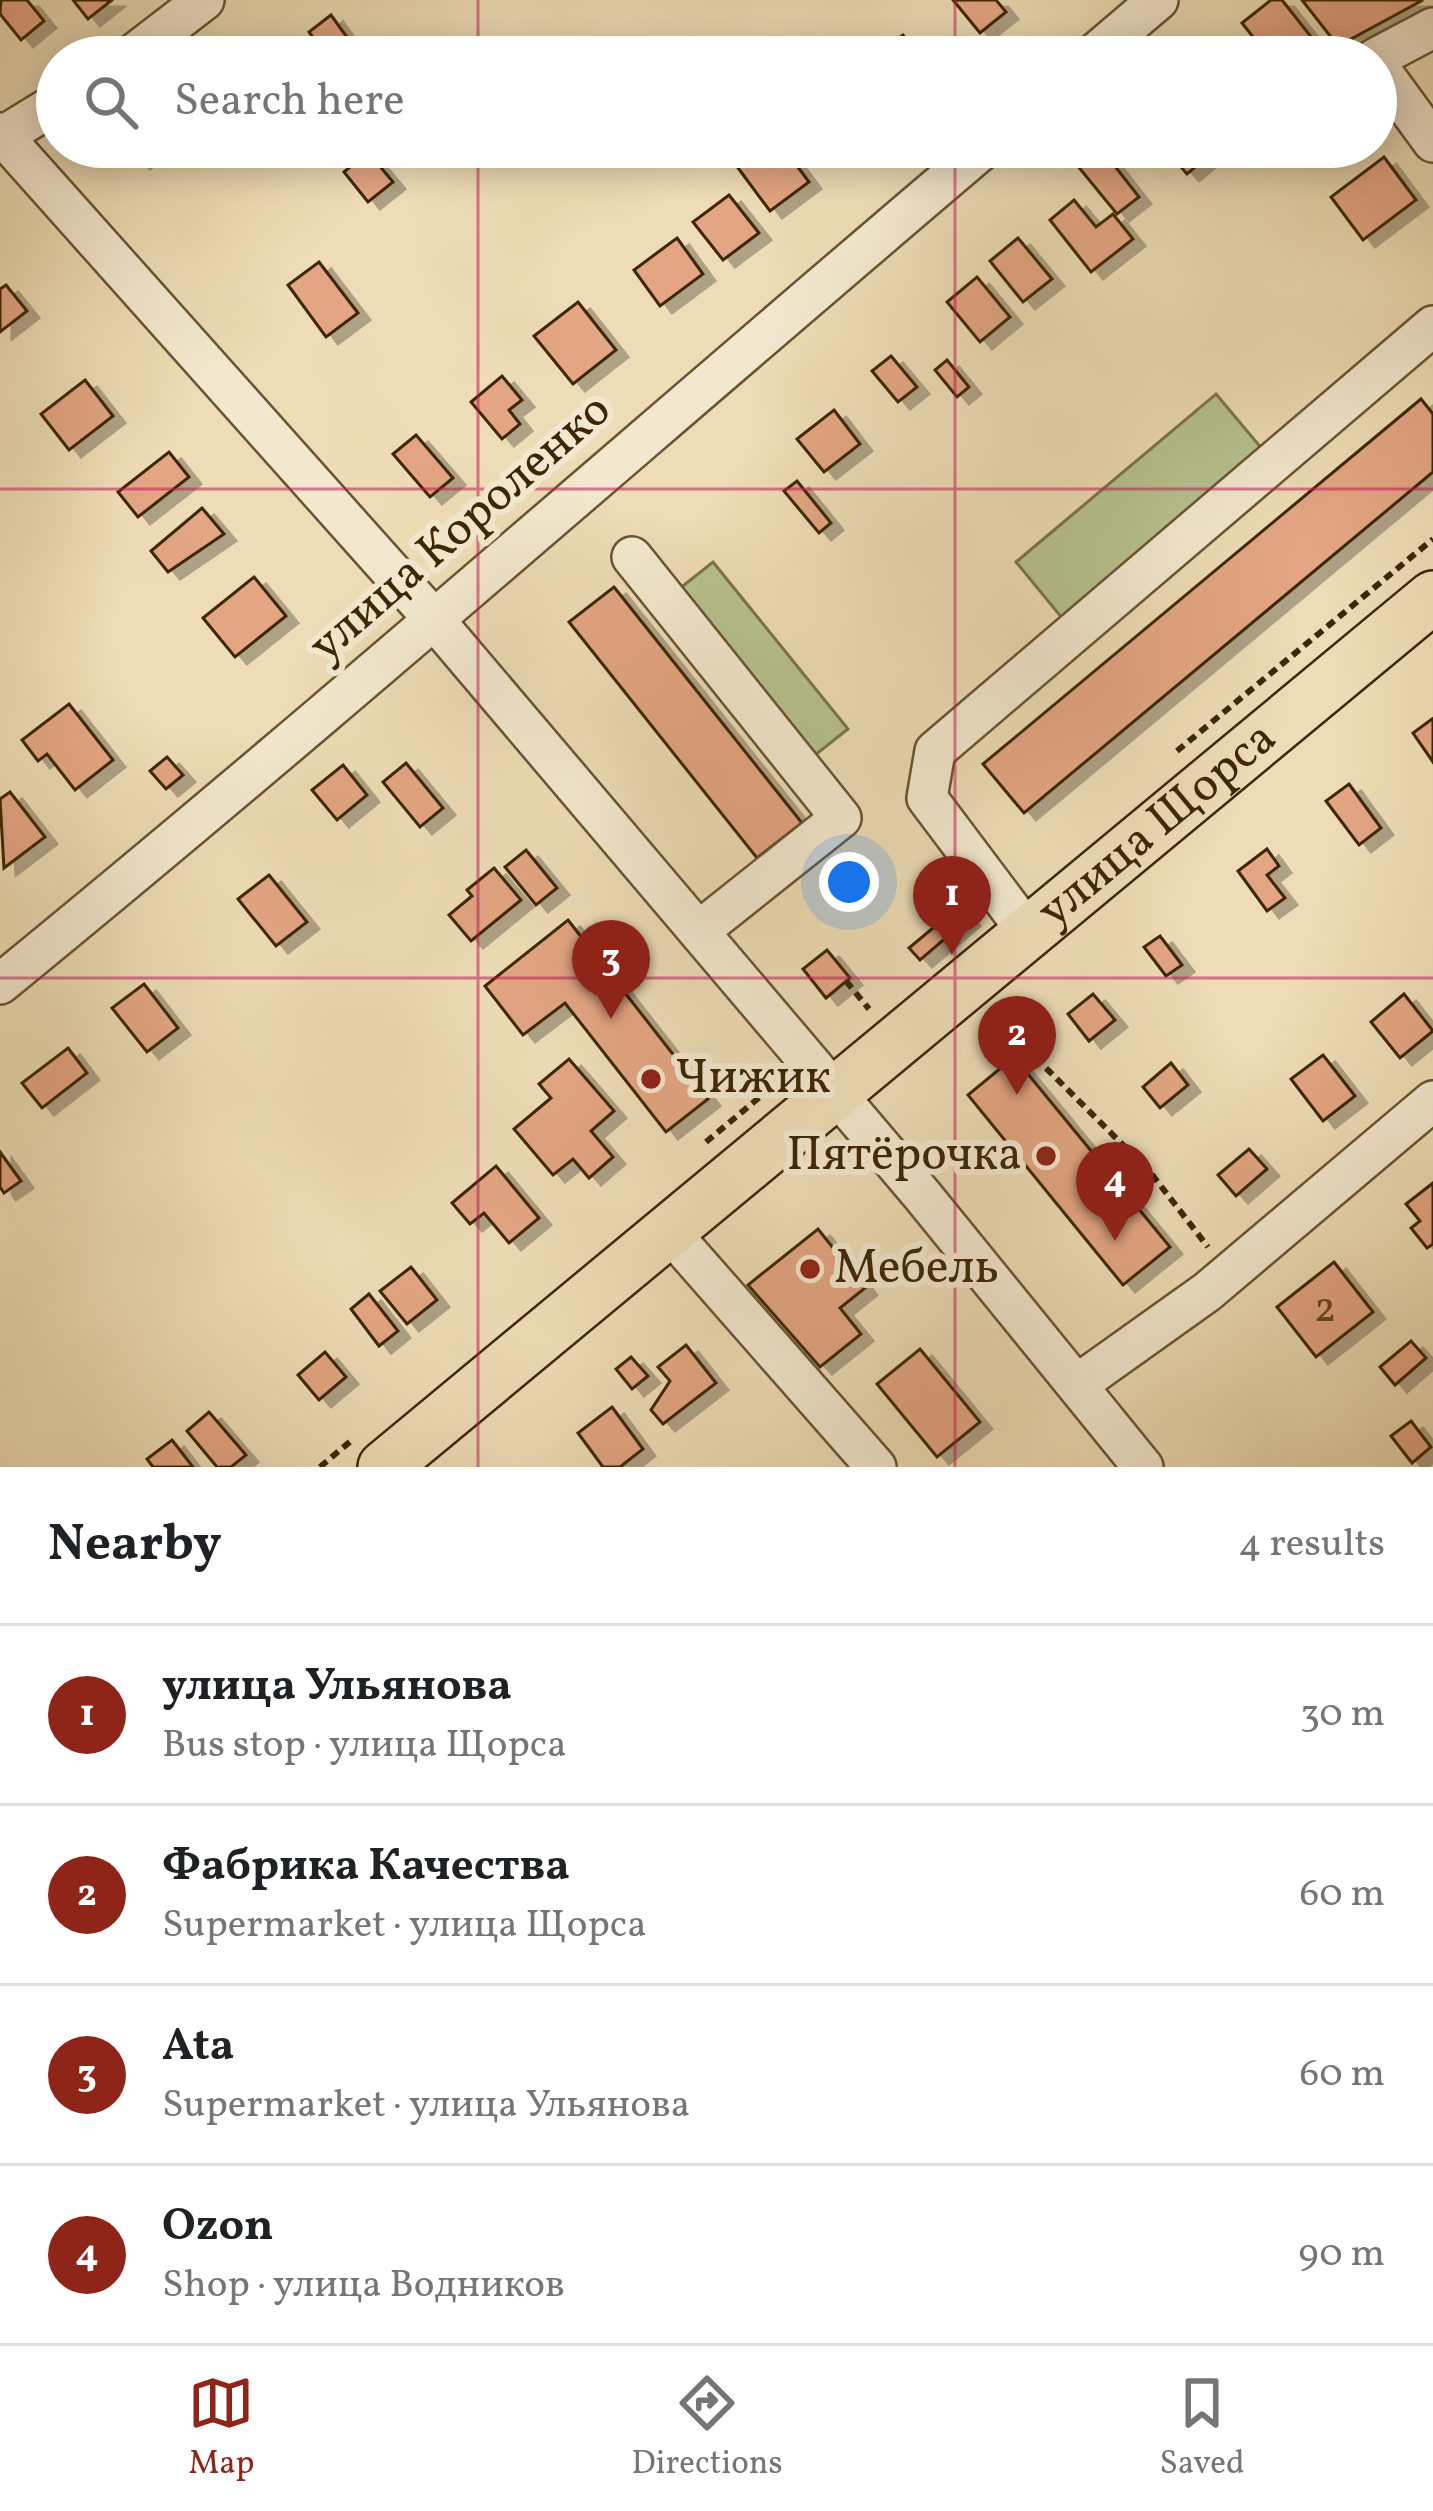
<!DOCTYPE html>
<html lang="en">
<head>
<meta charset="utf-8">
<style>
  :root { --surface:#fff; --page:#f2f2f2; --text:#202124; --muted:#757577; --line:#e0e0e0; --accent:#8f2418 }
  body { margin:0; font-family:Vollkorn,serif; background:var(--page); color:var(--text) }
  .you { position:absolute; left:849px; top:882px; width:42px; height:42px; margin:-30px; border:9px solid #fff; border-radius:50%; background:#1a73e8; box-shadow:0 0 0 18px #1a73e833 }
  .badge { display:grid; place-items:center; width:78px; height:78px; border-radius:50%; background:var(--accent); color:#fff; font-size:39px; font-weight:700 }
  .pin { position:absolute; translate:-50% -99px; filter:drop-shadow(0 3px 6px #0008) }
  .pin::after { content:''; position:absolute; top:63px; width:42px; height:36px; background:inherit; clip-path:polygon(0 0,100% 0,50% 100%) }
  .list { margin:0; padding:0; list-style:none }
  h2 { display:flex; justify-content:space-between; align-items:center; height:156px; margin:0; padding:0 48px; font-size:51px }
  h2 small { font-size:39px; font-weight:400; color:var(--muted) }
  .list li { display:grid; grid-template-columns:78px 1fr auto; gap:36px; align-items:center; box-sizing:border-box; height:180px; padding:0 48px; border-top:3px solid var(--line) }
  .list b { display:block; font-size:45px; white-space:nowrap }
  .list p { margin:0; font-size:39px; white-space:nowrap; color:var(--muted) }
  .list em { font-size:39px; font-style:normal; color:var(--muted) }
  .icon { flex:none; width:66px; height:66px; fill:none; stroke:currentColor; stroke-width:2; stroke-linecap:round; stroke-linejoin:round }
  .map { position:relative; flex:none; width:1433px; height:1467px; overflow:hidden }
  .search { position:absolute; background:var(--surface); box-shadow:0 6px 30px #0003; left:36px; right:36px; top:36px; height:132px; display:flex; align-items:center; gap:30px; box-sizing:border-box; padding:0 42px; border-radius:66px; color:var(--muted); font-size:45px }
  .sheet { height:876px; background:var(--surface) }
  nav { display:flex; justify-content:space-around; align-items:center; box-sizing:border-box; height:168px; border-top:3px solid var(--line); background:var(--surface); font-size:33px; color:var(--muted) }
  nav a { display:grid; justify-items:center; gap:6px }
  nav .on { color:var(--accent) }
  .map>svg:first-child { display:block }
  .green { fill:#b6c18f; stroke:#79744a; stroke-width:3 }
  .building { fill:#e3a583; stroke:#3c2604; stroke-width:3; filter:url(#shadow) }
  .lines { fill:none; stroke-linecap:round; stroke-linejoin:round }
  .minor-casing { stroke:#685430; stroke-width:44 }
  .major-casing { stroke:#3c2604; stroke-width:56 }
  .path { stroke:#3c2604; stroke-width:6; stroke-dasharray:9 6; stroke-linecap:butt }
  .minor { stroke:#f3e8cf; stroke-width:39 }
  .major { stroke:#eddcb5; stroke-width:51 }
  .grid { fill:none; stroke:#c2185b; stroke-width:3; stroke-opacity:0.55 }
  .poi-dot { fill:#8f2418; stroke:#f3e8cf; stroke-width:4.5 }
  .labels { text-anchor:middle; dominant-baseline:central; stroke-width:12; stroke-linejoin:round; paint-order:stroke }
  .number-label { font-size:42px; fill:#664624 }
  .street-label { font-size:48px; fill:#3c2604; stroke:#f3e8cf }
  .poi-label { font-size:48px; fill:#3c2604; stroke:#f3e8cf; text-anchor:start }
</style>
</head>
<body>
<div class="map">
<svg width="1433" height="1467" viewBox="0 0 1433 1467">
  <defs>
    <filter id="shadow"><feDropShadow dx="12" dy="7" stdDeviation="0" flood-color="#0004"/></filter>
  </defs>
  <rect width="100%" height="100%" fill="#eddcb5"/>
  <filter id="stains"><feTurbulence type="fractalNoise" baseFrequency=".00167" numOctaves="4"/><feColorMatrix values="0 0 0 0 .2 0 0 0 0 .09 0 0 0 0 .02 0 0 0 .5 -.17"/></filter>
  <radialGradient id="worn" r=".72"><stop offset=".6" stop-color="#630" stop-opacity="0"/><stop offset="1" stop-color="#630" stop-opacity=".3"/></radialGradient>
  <g class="green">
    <polygon points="1216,394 1263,450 1062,618 1016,562"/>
    <polygon points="713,562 848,729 814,756 679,589"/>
  </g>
  <g class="building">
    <polygon points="1,0 27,0 44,21 21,40 0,14"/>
    <polygon points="73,0 112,0 88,19"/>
    <polygon points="953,0 996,0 1006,12 980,33"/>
    <polygon points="1271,0 1282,0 1327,57 1248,57 1261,47 1242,23"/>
    <polygon points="1302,0 1423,0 1338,46"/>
    <polygon points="331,15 354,47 340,57 327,57 309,32"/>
    <polygon points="903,35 918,57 878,57 876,54"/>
    <polygon points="127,147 157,147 138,162"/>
    <polygon points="744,147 783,147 809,182 770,211 730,157"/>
    <polygon points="1087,147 1100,147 1139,197 1117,214 1072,159"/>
    <polygon points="1164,147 1209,147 1213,152 1187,174"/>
    <polygon points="368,152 393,182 368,202 344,172"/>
    <polygon points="1384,157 1416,200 1363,240 1331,197"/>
    <polygon points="729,195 759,233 723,260 693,222"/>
    <polygon points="1074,200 1096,227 1113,214 1133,239 1091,272 1050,220"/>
    <polygon points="677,238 703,274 660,306 634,270"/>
    <polygon points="1018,238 1052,279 1023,302 990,261"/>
    <polygon points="319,262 358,313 326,337 288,285"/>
    <polygon points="977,277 1010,317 980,342 947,302"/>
    <polygon points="6,285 27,311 0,332 0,289"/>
    <polygon points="578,302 616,350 573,384 534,336"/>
    <polygon points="891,356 917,387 898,402 872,371"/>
    <polygon points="947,360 969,387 957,397 935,370"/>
    <polygon points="502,376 522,400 509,410 520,424 502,439 471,402"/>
    <polygon points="85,380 113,416 69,450 41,414"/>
    <polygon points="1421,399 1433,414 1433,472 1024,813 983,764"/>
    <polygon points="834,410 860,444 824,472 797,439"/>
    <polygon points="416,435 453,478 430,497 393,454"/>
    <polygon points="169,452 189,477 138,517 118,492"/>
    <polygon points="797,481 831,523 819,533 784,491"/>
    <polygon points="202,508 224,534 168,572 151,551"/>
    <polygon points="254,577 286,616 235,657 203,618"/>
    <polygon points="614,587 802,823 757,858 569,622"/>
    <polygon points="69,704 113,760 75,790 47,754 38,761 22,740"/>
    <polygon points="1432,719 1433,721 1433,762 1413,733"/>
    <polygon points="167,757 183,775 166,789 150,771"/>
    <polygon points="406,763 443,808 420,827 383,782"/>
    <polygon points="343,765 367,795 337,820 312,790"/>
    <polygon points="1349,784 1381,828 1359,845 1326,801"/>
    <polygon points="10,792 45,837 4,868 0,799"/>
    <polygon points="1267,849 1279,866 1267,875 1285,898 1267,911 1238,871"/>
    <polygon points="526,850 557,888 536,905 505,867"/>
    <polygon points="494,868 521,900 471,941 449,915 472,896 467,890"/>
    <polygon points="269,875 307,922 276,946 238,899"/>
    <polygon points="958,907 968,919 920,960 909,948"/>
    <polygon points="568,920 708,1099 666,1132 565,1003 523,1035 485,986"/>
    <polygon points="1160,936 1182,965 1166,976 1144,947"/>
    <polygon points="827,950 850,978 826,998 803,969"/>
    <polygon points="144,984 178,1028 147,1052 112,1008"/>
    <polygon points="1093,994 1115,1020 1089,1041 1068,1014"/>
    <polygon points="1404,994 1433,1031 1400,1058 1371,1022"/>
    <polygon points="68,1048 87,1073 42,1108 22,1083"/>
    <polygon points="1323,1055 1355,1096 1323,1121 1291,1079"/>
    <polygon points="1014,1057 1170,1247 1123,1285 968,1095"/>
    <polygon points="569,1059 614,1111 591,1131 613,1157 589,1178 573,1159 553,1175 514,1129 551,1098 539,1084"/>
    <polygon points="1171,1063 1188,1085 1160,1108 1143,1087"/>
    <polygon points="1249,1149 1267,1169 1236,1196 1218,1175"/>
    <polygon points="0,1152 21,1181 4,1193 0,1187"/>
    <polygon points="496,1166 539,1218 509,1243 484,1213 470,1224 452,1203"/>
    <polygon points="1433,1183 1433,1244 1427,1248 1411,1228 1420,1221 1406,1204"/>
    <polygon points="818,1229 865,1288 840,1308 861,1334 820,1367 748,1285"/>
    <polygon points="1334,1262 1373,1312 1316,1357 1277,1307"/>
    <polygon points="411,1267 437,1300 407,1324 380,1291"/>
    <polygon points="369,1294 398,1331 379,1346 351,1309"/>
    <polygon points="1411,1341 1426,1358 1395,1385 1380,1367"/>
    <polygon points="686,1345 716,1383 663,1424 651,1410 670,1381 658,1367"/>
    <polygon points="920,1349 980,1422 937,1457 877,1384"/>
    <polygon points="325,1352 346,1377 319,1400 298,1375"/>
    <polygon points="631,1357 648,1376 632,1389 616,1369"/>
    <polygon points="612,1407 643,1449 620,1467 603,1467 578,1433"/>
    <polygon points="209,1412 246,1455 231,1467 217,1467 187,1431"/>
    <polygon points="1411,1421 1431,1447 1412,1463 1391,1436"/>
    <polygon points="172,1440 193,1467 153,1467 147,1459"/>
  </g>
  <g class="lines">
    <defs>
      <g id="minor">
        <polyline points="130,57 204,0"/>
        <polyline points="1091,57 1158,0"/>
        <polyline points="1376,58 1433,28"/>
        <polyline points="1376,64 1433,142"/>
        <polyline points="0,133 431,616 922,1195 1143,1467"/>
        <polyline points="0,138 57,103"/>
        <polyline points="632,557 841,818 699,931"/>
        <polyline points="1030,935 927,798 935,751 1433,326"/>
        <path d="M0,984C334,711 656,426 985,147"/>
        <polyline points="668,1230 876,1467"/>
        <polyline points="1078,1384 1207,1292 1433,1101"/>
      </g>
      <g id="major">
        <path id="s1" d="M384,1467L1433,597"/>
      </g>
    </defs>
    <use href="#minor" class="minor-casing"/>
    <use href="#major" class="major-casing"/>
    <g class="path">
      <polyline points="1177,751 1433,539"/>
      <polyline points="846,981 869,1009"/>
      <polyline points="993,1015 1150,1172 1208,1247"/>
      <polyline points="706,1142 779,1081"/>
      <polyline points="320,1467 352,1440"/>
    </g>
    <use href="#minor" class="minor"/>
    <use href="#major" class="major"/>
  </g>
  <path class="grid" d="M478,0V57M955,0V57M478,147V1467M955,147V1467M0,489H1433M0,978H1433"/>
  <g class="poi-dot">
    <circle cx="651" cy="1079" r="12"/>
    <circle cx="1046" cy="1156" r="12"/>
    <circle cx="810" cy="1269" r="12"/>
  </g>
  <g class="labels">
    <g class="number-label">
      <text x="1325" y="1310">2</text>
    </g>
    <g class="street-label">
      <text transform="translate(461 529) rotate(-41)">улица Короленко</text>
      <text stroke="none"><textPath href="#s1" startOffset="1005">улица Щорса</textPath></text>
    </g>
    <g class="poi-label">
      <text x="675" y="1079">Чижик</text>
      <text x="1022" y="1156" text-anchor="end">Пятёрочка</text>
      <text x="834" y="1269">Мебель</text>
    </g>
  </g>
  <rect width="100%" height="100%" filter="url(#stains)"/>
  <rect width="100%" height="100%" fill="url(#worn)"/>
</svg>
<div class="you"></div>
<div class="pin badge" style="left:952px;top:955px">1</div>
<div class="pin badge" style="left:1017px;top:1095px">2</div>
<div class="pin badge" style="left:611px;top:1019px">3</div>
<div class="pin badge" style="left:1115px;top:1241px">4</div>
<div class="search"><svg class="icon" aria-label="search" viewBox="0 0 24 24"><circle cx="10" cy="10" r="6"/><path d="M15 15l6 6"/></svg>Search here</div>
</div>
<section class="sheet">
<h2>Nearby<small>4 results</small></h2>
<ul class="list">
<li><span class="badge">1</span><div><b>улица Ульянова</b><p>Bus stop · улица Щорса</p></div><em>30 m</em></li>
<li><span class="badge">2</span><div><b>Фабрика Качества</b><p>Supermarket · улица Щорса</p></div><em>60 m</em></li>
<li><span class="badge">3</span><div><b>Ata</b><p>Supermarket · улица Ульянова</p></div><em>60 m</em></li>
<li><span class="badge">4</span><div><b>Ozon</b><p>Shop · улица Водников</p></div><em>90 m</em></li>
</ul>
</section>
<nav>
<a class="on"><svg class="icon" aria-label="map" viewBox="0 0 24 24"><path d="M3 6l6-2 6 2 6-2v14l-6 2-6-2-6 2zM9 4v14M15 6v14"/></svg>Map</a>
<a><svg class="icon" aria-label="directions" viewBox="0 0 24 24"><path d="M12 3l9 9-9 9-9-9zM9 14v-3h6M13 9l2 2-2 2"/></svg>Directions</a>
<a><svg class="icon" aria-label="saved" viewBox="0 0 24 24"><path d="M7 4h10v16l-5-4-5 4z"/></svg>Saved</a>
</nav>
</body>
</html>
